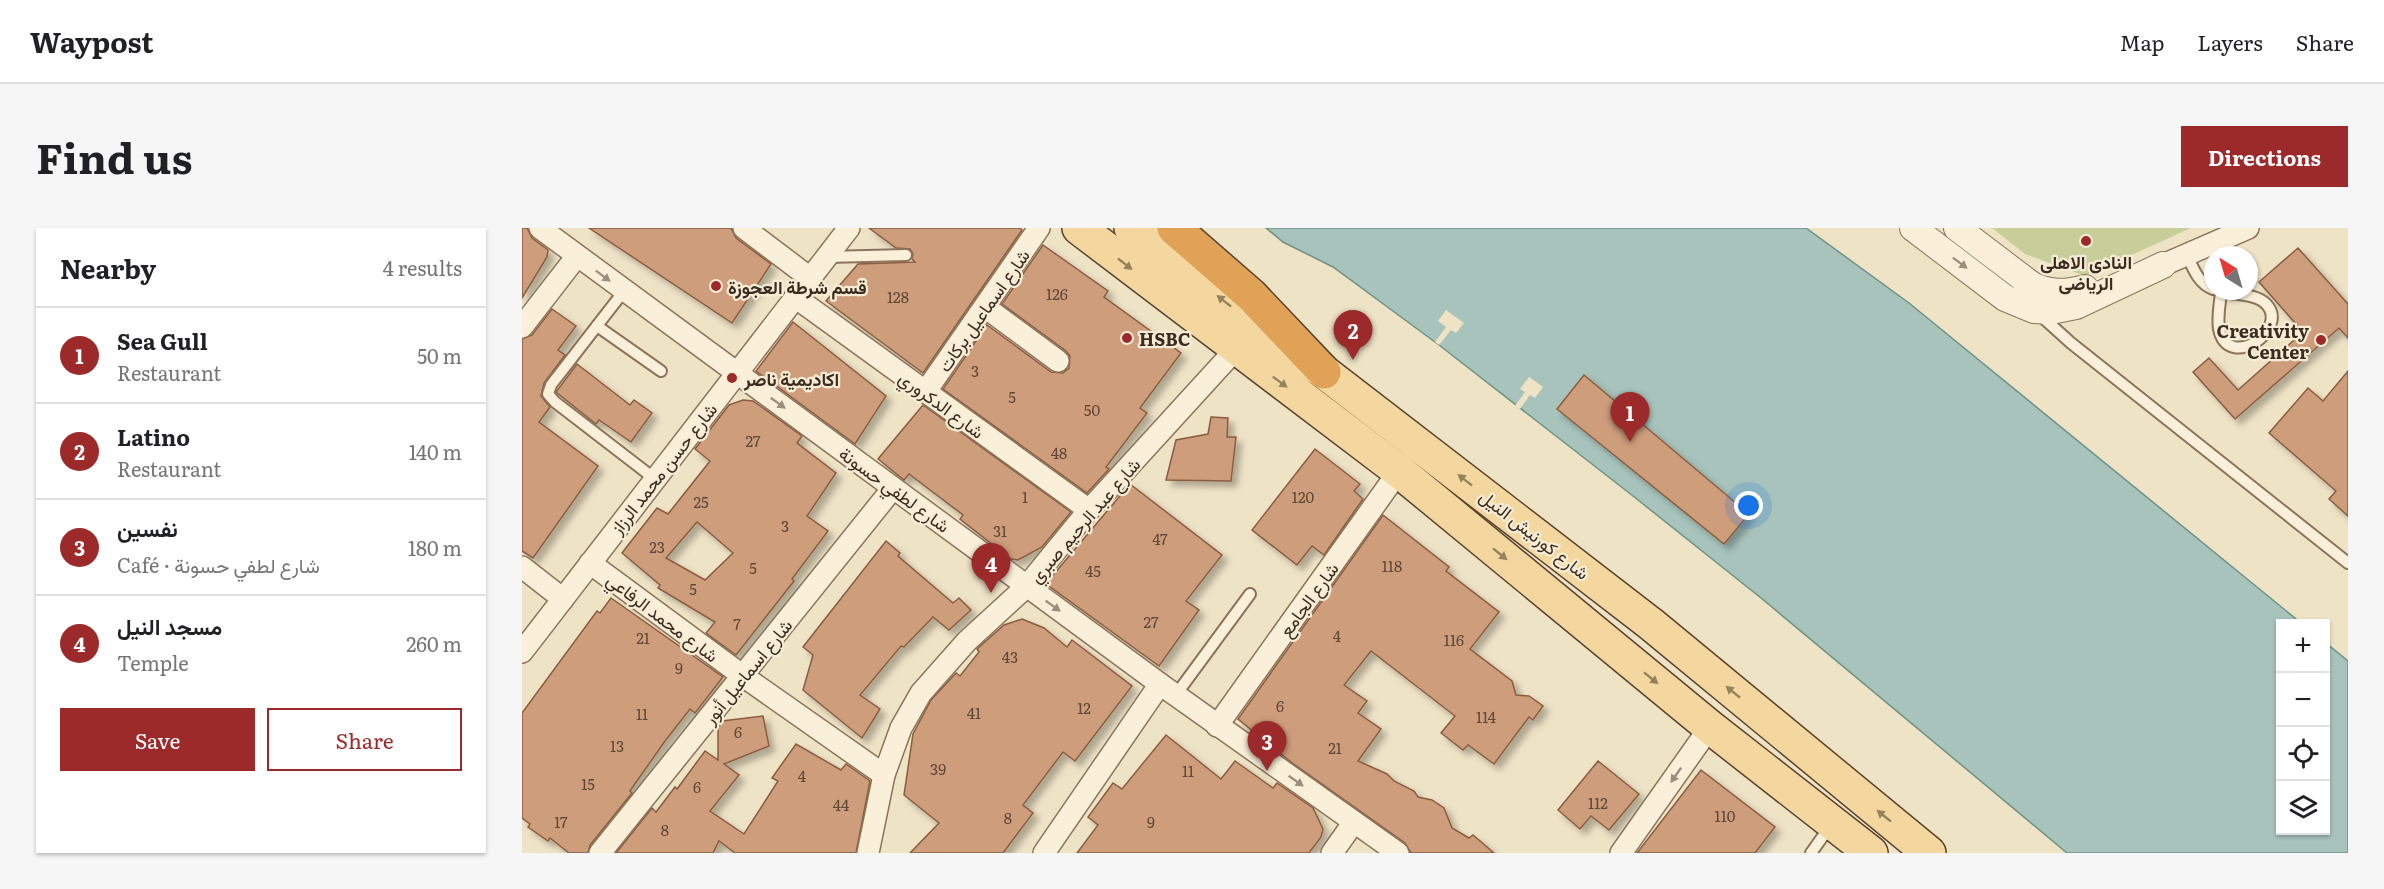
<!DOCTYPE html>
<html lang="en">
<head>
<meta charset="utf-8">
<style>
  :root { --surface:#fff; --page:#f6f6f6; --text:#202124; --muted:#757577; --line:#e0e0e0; --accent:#9c2a2b }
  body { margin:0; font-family:Literata,Vazirmatn,serif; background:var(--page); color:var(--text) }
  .controls { position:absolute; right:18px; bottom:18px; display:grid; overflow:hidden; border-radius:0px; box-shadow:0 2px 4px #0004 }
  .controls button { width:54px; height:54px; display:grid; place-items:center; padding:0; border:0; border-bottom:2px solid var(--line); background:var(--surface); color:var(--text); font:30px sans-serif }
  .compass { position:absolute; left:1682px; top:18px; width:54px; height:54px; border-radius:50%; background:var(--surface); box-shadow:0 2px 4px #0004; rotate:323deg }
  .you { position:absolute; left:1227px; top:278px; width:21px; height:21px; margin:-15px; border:4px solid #fff; border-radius:50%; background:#1a73e8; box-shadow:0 0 0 9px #1a73e833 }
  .badge { display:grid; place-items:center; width:39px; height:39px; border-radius:50%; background:var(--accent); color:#fff; font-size:20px; font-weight:700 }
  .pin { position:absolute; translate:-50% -50px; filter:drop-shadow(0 2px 3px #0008) }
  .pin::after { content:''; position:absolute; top:32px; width:21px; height:18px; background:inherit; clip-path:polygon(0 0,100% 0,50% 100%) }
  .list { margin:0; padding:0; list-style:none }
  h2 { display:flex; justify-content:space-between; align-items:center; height:78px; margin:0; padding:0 24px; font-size:26px }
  h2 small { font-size:20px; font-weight:400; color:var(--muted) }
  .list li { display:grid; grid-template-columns:39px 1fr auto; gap:18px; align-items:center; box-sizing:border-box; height:96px; padding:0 24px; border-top:2px solid var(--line) }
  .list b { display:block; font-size:22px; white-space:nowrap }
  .list p { margin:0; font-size:20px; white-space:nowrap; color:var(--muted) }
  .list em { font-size:20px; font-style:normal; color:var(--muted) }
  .actions { display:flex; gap:12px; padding:18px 24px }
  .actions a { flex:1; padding:14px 0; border:2px solid var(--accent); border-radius:0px; text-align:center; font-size:21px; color:var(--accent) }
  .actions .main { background:var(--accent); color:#fff }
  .icon { flex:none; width:33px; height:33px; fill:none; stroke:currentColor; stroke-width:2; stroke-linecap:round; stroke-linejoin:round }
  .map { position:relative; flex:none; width:1826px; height:625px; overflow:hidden; border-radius:0px }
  header { display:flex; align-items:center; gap:36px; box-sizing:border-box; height:84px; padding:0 30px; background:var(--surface); border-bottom:2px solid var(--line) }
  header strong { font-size:28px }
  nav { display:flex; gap:33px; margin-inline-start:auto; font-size:21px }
  .intro { display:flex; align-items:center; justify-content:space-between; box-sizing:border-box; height:144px; padding:0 36px }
  h1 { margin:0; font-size:42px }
  .button { padding:15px 27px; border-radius:0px; background:var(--accent); color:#fff; font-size:21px; font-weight:700 }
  main { display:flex; gap:36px; padding:0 36px }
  aside { flex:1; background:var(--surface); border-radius:0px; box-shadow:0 2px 4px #0004 }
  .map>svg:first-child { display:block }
  .green { fill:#c8ce99 }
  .water { fill:#a7c3bb; stroke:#6e9288; stroke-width:1.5 }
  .pier { fill:#efe3c6 }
  .building { fill:#ce9d7b; stroke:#8b5d40; stroke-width:1.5; fill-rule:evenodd; filter:url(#shadow) }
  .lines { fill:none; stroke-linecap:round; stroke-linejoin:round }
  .service-casing { stroke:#8b745b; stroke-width:14 }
  .minor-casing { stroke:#8b745b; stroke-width:24 }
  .tertiary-casing { stroke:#8b745b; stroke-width:28 }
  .primary-casing { stroke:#59422f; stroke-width:36 }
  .motorway-casing { stroke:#59422f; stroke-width:36 }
  .service { stroke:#faf0da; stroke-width:10 }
  .minor { stroke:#faf0da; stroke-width:21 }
  .tertiary { stroke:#faf0da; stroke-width:26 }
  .primary { stroke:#f3d79e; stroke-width:33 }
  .motorway { stroke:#dfa256; stroke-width:33 }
  .oneway { fill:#9a8e7c }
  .oneway2 { fill:#97825e }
  .poi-dot { fill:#9c2a2b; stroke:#f7edd6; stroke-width:2 }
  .labels { text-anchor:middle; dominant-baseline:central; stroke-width:4.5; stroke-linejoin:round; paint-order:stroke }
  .number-label { font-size:15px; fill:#604836 }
  .poi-label { font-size:18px; font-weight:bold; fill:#3b2c1f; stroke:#f7edd6; text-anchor:start }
  .street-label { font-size:18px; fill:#3b2c1f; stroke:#f7edd6 }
</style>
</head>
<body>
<header>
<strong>Waypost</strong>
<nav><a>Map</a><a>Layers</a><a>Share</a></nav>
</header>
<div class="intro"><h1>Find us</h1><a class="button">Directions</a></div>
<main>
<aside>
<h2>Nearby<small>4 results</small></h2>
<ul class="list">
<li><span class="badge">1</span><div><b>Sea Gull</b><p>Restaurant</p></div><em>50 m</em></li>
<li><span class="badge">2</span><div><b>Latino</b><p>Restaurant</p></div><em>140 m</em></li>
<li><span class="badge">3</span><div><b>نفسين</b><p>Café · شارع لطفي حسونة</p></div><em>180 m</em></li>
<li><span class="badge">4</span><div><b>مسجد النيل</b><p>Temple</p></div><em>260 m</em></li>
</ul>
<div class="actions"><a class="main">Save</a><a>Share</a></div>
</aside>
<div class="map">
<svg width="1826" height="625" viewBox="0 0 1826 625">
  <defs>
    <filter id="shadow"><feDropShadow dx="5.5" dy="5.5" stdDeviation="3" flood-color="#0004"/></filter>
  </defs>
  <rect width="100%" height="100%" fill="#efe3c6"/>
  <polygon class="green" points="1470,0 1669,0 1563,48 1503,26"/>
  <polygon class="water" points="744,0 1284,0 1387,75 1779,395 1758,395 1758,602 1804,602 1804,415 1826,433 1826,625 1545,625 1239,370 1111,268 917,117 811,39 761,14"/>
  <g class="pier">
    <polygon points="924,82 942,95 934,105 929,102 917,117 913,114 924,99 916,93"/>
    <polygon points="1007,149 1021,159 1013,170 1008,167 998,181 993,178 1003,164 998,161"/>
  </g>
  <g class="building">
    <polygon points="0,0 5,0 10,10 26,22 25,29 0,70"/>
    <polygon points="67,0 209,0 214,10 249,36 210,95"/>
    <polygon points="347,0 498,0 500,2 401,145 304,73 336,36 393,34 390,31 391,26 388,21 374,20"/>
    <polygon points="521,17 586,63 582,69 659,125 618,180 625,185 584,239 587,241 565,265 421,161 465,97 529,144 541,145 547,140 548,128 544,123 480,76"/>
    <polygon points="1776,20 1826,76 1826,110 1817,100 1713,191 1671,144 1687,130 1716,162 1781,104 1737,54"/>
    <polygon points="30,81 54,98 36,122 43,127 22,155 19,168 28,179 17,194 76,238 11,330 0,323 0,111 10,107"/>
    <polygon points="271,94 364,168 333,216 234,143"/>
    <polygon points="55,136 108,177 112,172 130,185 109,214 77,192 74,196 34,164"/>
    <polygon points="1826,143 1826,288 1807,271 1814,263 1747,205 1786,160 1801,173"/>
    <polygon points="1062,147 1227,286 1202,316 1035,181"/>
    <path d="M221,172L231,173L280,208L275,215L314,245L285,288L306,303L270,351L272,353L214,427L184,405L193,394L136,360L138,357L100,325L135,280L146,286L188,233L173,221L207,177ZM175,294L211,325L183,352L144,330Z"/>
    <polygon points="401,177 549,284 520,319 496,332 489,331 438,291 441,287 416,268 387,246 382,252 356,231"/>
    <polygon points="689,189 706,190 705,209 714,209 709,253 644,252 654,212 686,206"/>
    <polygon points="793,221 838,256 832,263 841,271 802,327 790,318 775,337 730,302"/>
    <polygon points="608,256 700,327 664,373 677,382 637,438 527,358 526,353"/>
    <polygon points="861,287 927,339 924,343 977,384 948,421 990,453 994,467 1007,468 1021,478 1011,492 1007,489 972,536 946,517 941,522 919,505 933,488 849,423 822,457 845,473 836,485 859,501 836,533 865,546 872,553 892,563 896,569 910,572 922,580 930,600 947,610 951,607 972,625 889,625 883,615 769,534 716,491"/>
    <polygon points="364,313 378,325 376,328 431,375 437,370 449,382 427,402 411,389 382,419 379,418 338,467 358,481 340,510 281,462 291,427 281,419"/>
    <polygon points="89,370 201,449 173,485 168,481 143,513 108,563 110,565 68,617 66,625 47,625 28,610 26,613 6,599 8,596 0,590 0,485 75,383 78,385"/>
    <polygon points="500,391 522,400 545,419 550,412 610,458 553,533 541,524 501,577 511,585 481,625 388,625 417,595 382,567 391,506 409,472 434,445 438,448 457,424 455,421 482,397"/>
    <polygon points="241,488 247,518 202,536 217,547 188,583 222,606 256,553 250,550 274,516 319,542 324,536 348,553 334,625 213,625 197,613 191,625 94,625 130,580 134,584 153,559 155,561 183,523 196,532 196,499 200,493"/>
    <polygon points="644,507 699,551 713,533 751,560 755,555 791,580 801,601 799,609 787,625 555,625 576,597 566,589 591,555 600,561"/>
    <polygon points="1076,533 1117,566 1087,602 1069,588 1058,601 1036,582"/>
    <polygon points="1179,542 1253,599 1233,625 1115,625"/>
  </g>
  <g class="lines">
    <defs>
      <g id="service">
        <path d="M1665,27C1671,40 1676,55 1691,61"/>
        <polyline points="305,29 384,27"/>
        <polyline points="102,63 29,157 26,166 33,174 133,251"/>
        <path d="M1697,63C1711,67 1735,65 1745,77C1767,102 1706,144 1697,101C1695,89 1698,76 1699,64"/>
        <polyline points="1518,87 1549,115 1826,335"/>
        <polyline points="75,98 139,143"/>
        <polyline points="653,468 728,366"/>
        <polyline points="1289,625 1309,597"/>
      </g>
      <g id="minor">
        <polyline points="18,0 638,456 876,625"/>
        <polyline points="222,0 288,50"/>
        <polyline points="1641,37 1726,0"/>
        <polyline points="273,69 567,282"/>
        <polyline points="463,79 536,133"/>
        <polyline points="0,99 55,28"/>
        <polyline points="404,163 517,0"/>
        <polyline points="68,335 221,448 362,547"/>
        <polyline points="0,339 41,371"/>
        <polyline points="0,424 327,0"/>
        <polyline points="695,498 877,243"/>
        <polyline points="78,625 371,260"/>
        <polyline points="346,625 362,547 379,500 399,465 445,413 505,358 567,282 714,121"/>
        <polyline points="522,625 638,456"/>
        <polyline points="810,625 832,594"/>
        <polyline points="1099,625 1188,499"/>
      </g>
      <g id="tertiary">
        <polyline points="1391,0 1483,70 1512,82 1529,83 1554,78 1641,37"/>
        <path d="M1435,0L1510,57C1529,66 1543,65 1563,60"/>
      </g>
      <g id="primary">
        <polyline points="557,0 877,243 1188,499 1349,625"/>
        <polyline points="609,0 735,99 802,144 1129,396 1407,625"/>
      </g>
      <polyline id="motorway" points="652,0 729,67 802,144"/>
    </defs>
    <use href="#service" class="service-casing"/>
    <use href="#minor" class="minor-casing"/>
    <use href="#tertiary" class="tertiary-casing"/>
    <use href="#primary" class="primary-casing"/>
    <use href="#motorway" class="motorway-casing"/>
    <use href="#service" class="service"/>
    <use href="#minor" class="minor"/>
    <use href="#tertiary" class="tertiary"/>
    <use href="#primary" class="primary"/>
    <use href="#motorway" class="motorway"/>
  </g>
  <defs><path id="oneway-solid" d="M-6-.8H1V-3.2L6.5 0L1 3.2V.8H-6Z" transform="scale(1.5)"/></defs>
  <g class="oneway">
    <use href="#oneway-solid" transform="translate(1438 35) rotate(37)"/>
    <use href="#oneway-solid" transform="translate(81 48) rotate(37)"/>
    <use href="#oneway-solid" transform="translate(256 175) rotate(36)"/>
    <use href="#oneway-solid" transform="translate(531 378) rotate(36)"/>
    <use href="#oneway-solid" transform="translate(1154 547) rotate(125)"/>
    <use href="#oneway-solid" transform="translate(774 553) rotate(35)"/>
  </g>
  <g class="oneway2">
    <use href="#oneway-solid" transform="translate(603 36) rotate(38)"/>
    <use href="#oneway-solid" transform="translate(702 73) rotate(-142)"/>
    <use href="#oneway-solid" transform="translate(758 154) rotate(37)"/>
    <use href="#oneway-solid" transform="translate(943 252) rotate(-142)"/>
    <use href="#oneway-solid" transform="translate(978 326) rotate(39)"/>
    <use href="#oneway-solid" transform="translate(1129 450) rotate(39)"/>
    <use href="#oneway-solid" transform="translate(1211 464) rotate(-141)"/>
    <use href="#oneway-solid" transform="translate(1362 588) rotate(-141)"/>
  </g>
  <g class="poi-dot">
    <circle cx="1564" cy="13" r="6"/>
    <circle cx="194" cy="58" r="6"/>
    <circle cx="605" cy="110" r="6"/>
    <circle cx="1799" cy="112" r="6"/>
    <circle cx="210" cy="150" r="6"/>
  </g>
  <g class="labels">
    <g class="number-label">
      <text x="535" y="65">126</text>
      <text x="376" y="68">128</text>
      <text x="453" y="142">3</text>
      <text x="490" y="168">5</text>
      <text x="570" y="181">50</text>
      <text x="231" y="212">27</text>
      <text x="537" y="224">48</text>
      <text x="503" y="268">1</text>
      <text x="781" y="268">120</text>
      <text x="179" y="273">25</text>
      <text x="263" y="297">3</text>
      <text x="478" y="302">31</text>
      <text x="638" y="310">47</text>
      <text x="135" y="318">23</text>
      <text x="870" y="337">118</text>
      <text x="231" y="339">5</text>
      <text x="571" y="342">45</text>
      <text x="171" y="360">5</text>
      <text x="629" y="393">27</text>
      <text x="215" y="395">7</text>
      <text x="815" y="407">4</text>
      <text x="121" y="409">21</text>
      <text x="932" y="411">116</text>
      <text x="488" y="428">43</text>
      <text x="157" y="439">9</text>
      <text x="758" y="477">6</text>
      <text x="562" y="479">12</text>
      <text x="452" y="484">41</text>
      <text x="120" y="485">11</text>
      <text x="964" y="488">114</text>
      <text x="216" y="503">6</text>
      <text x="95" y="517">13</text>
      <text x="813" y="519">21</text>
      <text x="416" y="540">39</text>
      <text x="666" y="542">11</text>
      <text x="280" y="547">4</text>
      <text x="66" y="555">15</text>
      <text x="175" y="558">6</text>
      <text x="1076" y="574">112</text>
      <text x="319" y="576">44</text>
      <text x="1203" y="587">110</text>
      <text x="486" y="589">8</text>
      <text x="39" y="593">17</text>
      <text x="629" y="593">9</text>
      <text x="143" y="601">8</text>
    </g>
    <g class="poi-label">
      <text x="1564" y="33" text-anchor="middle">النادى الاهلى<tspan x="1564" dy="21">الرياضى</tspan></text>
      <text x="206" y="58">قسم شرطة العجوزة</text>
      <text x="1787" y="102" text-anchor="end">Creativity<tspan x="1787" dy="21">Center</tspan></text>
      <text x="617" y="110">HSBC</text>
      <text x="222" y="150">اكاديمية ناصر</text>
    </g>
    <g class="street-label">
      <text transform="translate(461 82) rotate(-55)">شارع اسماعيل بركات</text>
      <text transform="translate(420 176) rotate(36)">شارع الدكروري</text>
      <text transform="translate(141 240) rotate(-52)">شارع حسن محمد الرزاز</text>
      <text transform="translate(373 261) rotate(36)">شارع لطفي حسونة</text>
      <text transform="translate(562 292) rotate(-49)">شارع عبد الرحيم صبري</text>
      <text transform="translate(1013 306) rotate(38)">شارع كورنيش النيل</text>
      <text transform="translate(786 371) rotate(-54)">شارع الجامع</text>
      <text transform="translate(141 389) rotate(37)">شارع محمد الرفاعي</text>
      <text transform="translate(225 443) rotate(-51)">شارع اسماعيل أنور</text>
    </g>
  </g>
</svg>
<div class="controls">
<button>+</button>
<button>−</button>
<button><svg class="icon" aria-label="locate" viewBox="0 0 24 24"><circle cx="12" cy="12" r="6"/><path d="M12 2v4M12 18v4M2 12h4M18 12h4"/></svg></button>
<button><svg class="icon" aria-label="layers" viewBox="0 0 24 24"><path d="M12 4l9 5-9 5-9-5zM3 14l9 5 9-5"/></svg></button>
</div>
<svg class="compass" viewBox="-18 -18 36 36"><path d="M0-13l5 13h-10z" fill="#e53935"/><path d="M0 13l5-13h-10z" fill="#757577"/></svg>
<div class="you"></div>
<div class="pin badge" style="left:1108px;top:214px">1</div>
<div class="pin badge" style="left:831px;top:132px">2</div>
<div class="pin badge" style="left:745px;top:543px">3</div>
<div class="pin badge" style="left:469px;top:365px">4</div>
</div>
</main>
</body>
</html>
